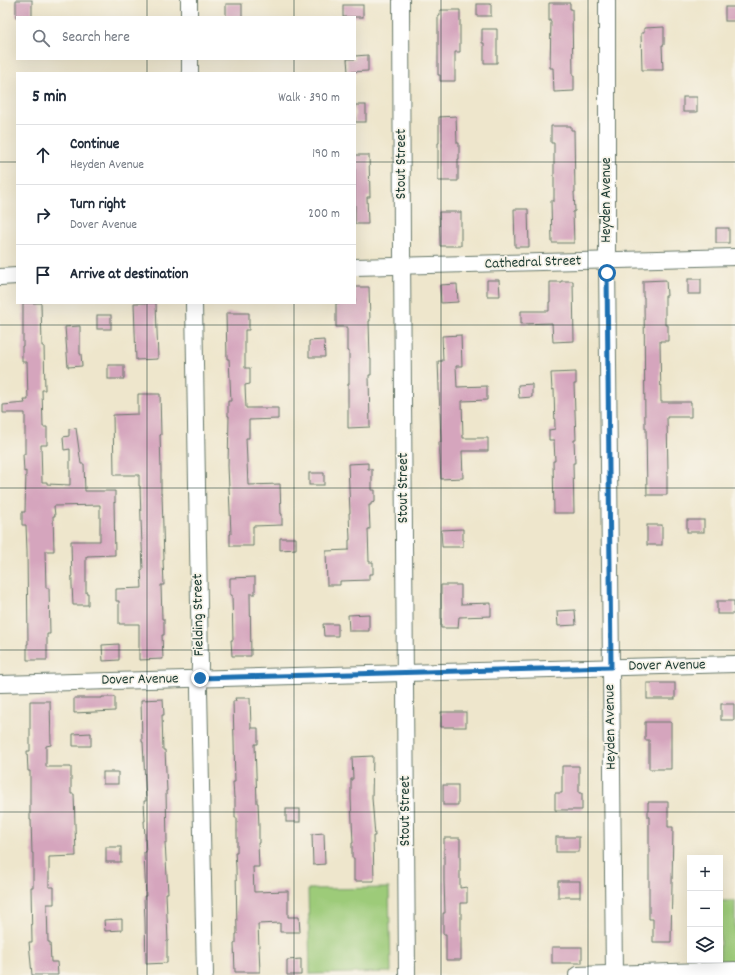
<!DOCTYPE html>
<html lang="en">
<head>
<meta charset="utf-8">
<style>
  :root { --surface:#fff; --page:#f6f6f7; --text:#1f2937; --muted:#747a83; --line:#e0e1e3 }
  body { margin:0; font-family:Dekko,sans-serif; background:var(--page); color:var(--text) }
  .controls { position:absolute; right:12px; bottom:12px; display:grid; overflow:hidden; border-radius:0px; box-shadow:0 4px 16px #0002 }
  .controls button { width:36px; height:36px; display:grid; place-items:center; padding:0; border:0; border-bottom:1px solid var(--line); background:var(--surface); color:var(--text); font:20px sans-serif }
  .stop { position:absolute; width:12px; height:12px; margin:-9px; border:3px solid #1f6fb2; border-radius:50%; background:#fff }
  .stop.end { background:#1f6fb2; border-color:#fff; box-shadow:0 1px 4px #0008 }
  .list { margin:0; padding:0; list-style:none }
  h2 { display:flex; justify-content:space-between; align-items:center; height:52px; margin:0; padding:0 16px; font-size:17px }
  h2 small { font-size:13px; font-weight:400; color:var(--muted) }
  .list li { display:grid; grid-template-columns:26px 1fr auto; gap:12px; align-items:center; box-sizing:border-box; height:60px; padding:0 16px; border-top:1px solid var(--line) }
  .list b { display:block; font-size:15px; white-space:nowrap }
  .list p { margin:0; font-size:13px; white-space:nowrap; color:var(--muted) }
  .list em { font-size:13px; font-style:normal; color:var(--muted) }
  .icon { flex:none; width:22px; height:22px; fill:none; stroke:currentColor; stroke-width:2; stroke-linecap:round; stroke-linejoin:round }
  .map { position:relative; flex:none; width:735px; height:975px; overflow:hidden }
  .search { position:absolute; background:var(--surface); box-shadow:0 4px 16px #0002; left:16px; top:16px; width:340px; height:44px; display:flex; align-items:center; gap:10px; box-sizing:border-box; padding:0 14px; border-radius:0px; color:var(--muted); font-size:15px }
  .panel { position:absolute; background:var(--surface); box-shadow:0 4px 16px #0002; left:16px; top:72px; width:340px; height:232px; border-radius:0px }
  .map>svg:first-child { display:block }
  .green { fill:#9dcb79; stroke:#5e8456 }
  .building { fill:#d5a5bd }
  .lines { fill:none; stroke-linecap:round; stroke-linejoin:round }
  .minor-casing { stroke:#677869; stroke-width:18 }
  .minor { stroke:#fff; stroke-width:16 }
  .route { stroke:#1f6fb2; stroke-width:5 }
  .grid { fill:none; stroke:#1f3d34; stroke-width:1; stroke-opacity:0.55 }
  .labels { text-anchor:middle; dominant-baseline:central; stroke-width:3.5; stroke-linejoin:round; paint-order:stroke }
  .street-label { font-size:15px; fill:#1f3d34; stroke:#f7f3e8 }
</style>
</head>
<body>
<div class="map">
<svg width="735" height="975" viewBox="0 0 735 975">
  <rect width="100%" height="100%" fill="#f7f3e8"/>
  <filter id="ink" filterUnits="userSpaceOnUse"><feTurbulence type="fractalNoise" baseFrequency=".025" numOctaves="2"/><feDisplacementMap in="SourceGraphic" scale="8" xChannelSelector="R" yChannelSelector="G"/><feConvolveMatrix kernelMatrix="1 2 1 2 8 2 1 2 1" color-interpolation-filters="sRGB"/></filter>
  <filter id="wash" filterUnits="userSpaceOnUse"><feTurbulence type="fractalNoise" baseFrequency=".012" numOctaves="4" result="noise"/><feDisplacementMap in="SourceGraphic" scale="16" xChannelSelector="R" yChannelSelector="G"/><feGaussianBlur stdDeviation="0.9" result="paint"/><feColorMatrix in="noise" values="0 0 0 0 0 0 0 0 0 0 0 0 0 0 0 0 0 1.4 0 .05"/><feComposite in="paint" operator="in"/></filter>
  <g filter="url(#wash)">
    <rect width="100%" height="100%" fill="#eee6cc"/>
    <g class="green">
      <polygon points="389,888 391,972 310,974 308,889"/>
      <polygon points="720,901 735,901 735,965 710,965 710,960 720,960"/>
    </g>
    <g id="blocks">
      <g class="building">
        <rect x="16" y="0" width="16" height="17"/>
        <polygon points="549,3 570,3 570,9 572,9 573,76 574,76 574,91 554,92 553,68 550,68 551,21 549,21"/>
        <rect x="226" y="4" width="16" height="13"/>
        <rect x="477" y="4" width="14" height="12"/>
        <rect x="343" y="5" width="20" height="12"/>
        <rect x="725" y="7" width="10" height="14"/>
        <polygon points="440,10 460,10 460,52 455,52 455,81 440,81 440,75 438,75 438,16 440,16"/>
        <polygon points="664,27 664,45 662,45 663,70 642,70 641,33 644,33 644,28"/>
        <polygon points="482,29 497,29 497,63 484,63 484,43 482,43"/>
        <polygon points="368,55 368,71 348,72 347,59 355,59 355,56"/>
        <rect x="683" y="97" width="14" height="15"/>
        <rect x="355" y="105" width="11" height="17"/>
        <polygon points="456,116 457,143 459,143 459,159 458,159 458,181 438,181 438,143 439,143 439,117"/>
        <polygon points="551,126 571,126 571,130 574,130 575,192 574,192 575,211 573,212 574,243 552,243 551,201 554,201 554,143 551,143"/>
        <polygon points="355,155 369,155 370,197 367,197 368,224 355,224"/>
        <polygon points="514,209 528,209 529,247 515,247"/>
        <polygon points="439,212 461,212 461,246 440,246"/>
        <rect x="716" y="228" width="13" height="15"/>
        <rect x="688" y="279" width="13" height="15"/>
        <polygon points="487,280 499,280 500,296 487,296"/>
        <polygon points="666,280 667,296 665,296 665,325 668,325 668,341 660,341 661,402 691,402 691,417 667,417 668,473 667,473 667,495 647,495 646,428 645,428 644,297 643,297 643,281"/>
        <polygon points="561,281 573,281 574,341 553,342 552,323 521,324 521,311 549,311 549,302 550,302 550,282 561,282"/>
        <polygon points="457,284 458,302 441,303 440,285"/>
        <polygon points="355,287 369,287 370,321 369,321 370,359 371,359 371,375 369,375 370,427 348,428 348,384 349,384 349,351 347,351 347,327 336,327 336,303 355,303"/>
        <polygon points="23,303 41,303 42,346 44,346 45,390 42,390 43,427 47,427 47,445 41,445 42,482 47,482 47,484 70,485 70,449 64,450 63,437 69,436 69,429 76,428 81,464 84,464 85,491 115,491 115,503 114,502 115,555 87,556 87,557 86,557 86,593 88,593 88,605 73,605 72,585 71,541 100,541 100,505 54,506 55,516 53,516 54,551 45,551 46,588 49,588 50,634 47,634 47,660 27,660 27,644 28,644 27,551 26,525 22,525 22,512 25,512 26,471 24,472 23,454 25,454 25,413 3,413 3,405 25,403 24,400 28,400 27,362 22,362 22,346 23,346"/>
        <polygon points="134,303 156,303 158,359 136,360"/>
        <polygon points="226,313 249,313 249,330 245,330 245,368 250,368 250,384 245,385 246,408 278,408 278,419 249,420 249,438 246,438 248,485 280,484 281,514 282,514 282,525 253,526 253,546 230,546 230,534 231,534 228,466 229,416 228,416 228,401 231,401 229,359 227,359"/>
        <rect x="97" y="315" width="14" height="14"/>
        <polygon points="80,326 80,354 81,354 82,366 68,367 65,327"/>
        <polygon points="461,335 462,366 456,366 457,387 487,386 487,400 462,401 463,438 488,438 488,451 462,451 463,478 441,479 439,442 441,442 438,361 443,361 442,336"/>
        <polygon points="324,340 325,357 309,357 309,341"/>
        <rect x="108" y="365" width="16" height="14"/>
        <polygon points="576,372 576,384 574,384 576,440 574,440 575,463 573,463 574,513 554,513 553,461 555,461 554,440 549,440 549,430 555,429 554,389 552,390 551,373"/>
        <polygon points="532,384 532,397 519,398 518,385"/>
        <polygon points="138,394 160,394 161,435 160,435 161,470 161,494 162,494 164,560 163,560 164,585 161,585 162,619 164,619 164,635 162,635 163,659 139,660 139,624 119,624 119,601 116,601 116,589 142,588 141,570 143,570 141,520 140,486 139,486 139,475 114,475 113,415 138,414"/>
        <polygon points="368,463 368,469 372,469 372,490 375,490 375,502 371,503 371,505 369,505 370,529 368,529 369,562 373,562 373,574 369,574 369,580 340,581 340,585 327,585 326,551 349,550 349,540 350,540 349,513 350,513 348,464"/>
        <rect x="309" y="473" width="15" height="12"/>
        <rect x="687" y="520" width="17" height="12"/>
        <rect x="647" y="525" width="15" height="20"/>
        <polygon points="463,529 463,547 442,547 441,530"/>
        <polygon points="280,538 296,538 296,549 280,550"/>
        <polygon points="255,577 255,594 250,594 251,656 232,656 231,640 233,640 232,595 230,595 230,578"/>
        <polygon points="441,585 461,585 461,604 491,603 491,616 459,617 458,628 441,628"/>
        <rect x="717" y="601" width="17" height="13"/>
        <polygon points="575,610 576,625 558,626 557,611"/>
        <polygon points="369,614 369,631 349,631 348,615"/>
        <polygon points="323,624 338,624 338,636 324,636"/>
        <polygon points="119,644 119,660 103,661 102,645"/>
        <rect x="647" y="683" width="28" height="16"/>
        <polygon points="102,697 115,697 115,711 74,713 74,698 102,698"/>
        <polygon points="235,698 250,698 251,728 258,728 258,744 255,744 257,803 258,803 259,826 259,843 258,843 259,867 253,867 254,892 288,891 288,917 299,917 300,932 280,932 280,923 258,924 260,972 235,972 234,944 236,943 236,934 237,934 236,867 235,852 237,852 237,818 235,818 235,798 234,798 233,782 235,782 233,701 236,701"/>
        <polygon points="163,699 164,715 162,715 163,750 165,750 167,791 166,791 167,842 165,842 168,893 166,893 168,941 167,941 167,963 146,964 145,918 144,896 146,896 144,852 146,852 144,821 145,821 144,801 146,801 143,742 142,742 141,700"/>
        <polygon points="30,701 50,701 51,745 46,746 46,767 71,767 71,794 74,794 76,856 49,857 49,887 54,887 54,904 47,904 48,942 50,942 51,962 57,962 58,975 32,975 29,942 32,942 31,887 33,887 33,853 32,853 31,820 30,820 30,771 28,771 27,751 30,751"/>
        <rect x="721" y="704" width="13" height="16"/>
        <rect x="441" y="712" width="25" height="15"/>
        <polygon points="645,722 671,722 671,769 649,769 649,740 645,740"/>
        <polygon points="91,733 91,746 73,746 73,734"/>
        <polygon points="373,756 372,798 375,836 373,836 374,881 354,881 354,858 352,858 352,843 353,843 351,799 351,779 353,779 352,757"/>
        <polygon points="562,766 579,766 579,793 582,793 582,810 555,810 555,793 562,793"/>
        <rect x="103" y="772" width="15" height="12"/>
        <rect x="443" y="785" width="15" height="20"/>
        <polygon points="648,802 668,802 668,827 673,827 671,942 653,942 653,919 649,919 649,817 648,817"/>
        <rect x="286" y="809" width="14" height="13"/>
        <polygon points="324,833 325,864 313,865 312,834"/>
        <rect x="556" y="837" width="23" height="15"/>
        <polygon points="444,838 460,838 460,888 467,887 467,903 461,903 461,960 446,960 446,934 443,934 443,913 445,913 444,881"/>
        <rect x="106" y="847" width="15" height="15"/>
        <rect x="558" y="881" width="22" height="16"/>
        <polygon points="122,919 122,930 105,931 104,920"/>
        <rect x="552" y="947" width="30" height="16"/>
        <polygon points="301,959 301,975 287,975 287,960"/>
      </g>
    </g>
  </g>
  <g filter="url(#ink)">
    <use href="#blocks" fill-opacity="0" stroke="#677869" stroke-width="1"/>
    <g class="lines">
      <defs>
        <g id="minor">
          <polyline points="189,0 189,17"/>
          <polyline points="401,0 402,251 407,975"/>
          <polyline points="607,0 607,261 614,975"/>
          <polyline points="190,59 190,73"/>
          <polyline points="355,267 735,257"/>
          <polyline points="0,277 17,276"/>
          <polyline points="194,303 200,665 199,690 205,975"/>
          <polyline points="0,684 735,664"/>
          <polyline points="577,975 735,970"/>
        </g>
      </defs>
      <use href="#minor" class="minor-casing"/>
      <use href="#minor" class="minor"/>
    </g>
  </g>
  <g class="lines" filter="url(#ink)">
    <polyline class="route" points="200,678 611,667 607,273"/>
  </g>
  <path class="grid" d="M147,0V17M294,0V17M441,0V975M588,0V975M147,59V73M294,59V73M0,162H17M355,162H735M147,303V975M294,303V975M0,325H735M0,488H735M0,650H735M0,812H735"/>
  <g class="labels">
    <g class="street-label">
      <text transform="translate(402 164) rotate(-90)">Stout Street</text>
      <text transform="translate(607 200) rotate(-90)">Heyden Avenue</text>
      <text transform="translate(533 263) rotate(-2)">Cathedral Street</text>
      <text transform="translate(404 488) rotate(-90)">Stout Street</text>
      <text transform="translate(199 615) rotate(-91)">Fielding Street</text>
      <text transform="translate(667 666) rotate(-1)">Dover Avenue</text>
      <text transform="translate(140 680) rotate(-1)">Dover Avenue</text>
      <text transform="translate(611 727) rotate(-91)">Heyden Avenue</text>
      <text transform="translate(406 811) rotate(-90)">Stout Street</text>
    </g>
  </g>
</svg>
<div class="controls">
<button>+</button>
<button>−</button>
<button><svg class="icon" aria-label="layers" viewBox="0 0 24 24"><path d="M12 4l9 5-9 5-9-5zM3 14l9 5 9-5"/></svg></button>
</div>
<div class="stop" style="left:607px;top:273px"></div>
<div class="stop end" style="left:200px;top:678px"></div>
<div class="search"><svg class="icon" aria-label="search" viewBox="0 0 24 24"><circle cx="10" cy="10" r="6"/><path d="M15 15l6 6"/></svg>Search here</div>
<section class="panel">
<h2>5 min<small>Walk · 390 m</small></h2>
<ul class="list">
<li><svg class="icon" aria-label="ahead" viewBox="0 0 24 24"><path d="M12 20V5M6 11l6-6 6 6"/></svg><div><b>Continue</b><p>Heyden Avenue</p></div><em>190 m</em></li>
<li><svg class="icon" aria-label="right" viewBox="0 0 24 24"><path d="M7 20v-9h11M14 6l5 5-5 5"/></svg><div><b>Turn right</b><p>Dover Avenue</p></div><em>200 m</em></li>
<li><svg class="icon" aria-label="arrive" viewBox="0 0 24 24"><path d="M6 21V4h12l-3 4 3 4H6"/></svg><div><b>Arrive at destination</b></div></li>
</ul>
</section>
</div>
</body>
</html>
